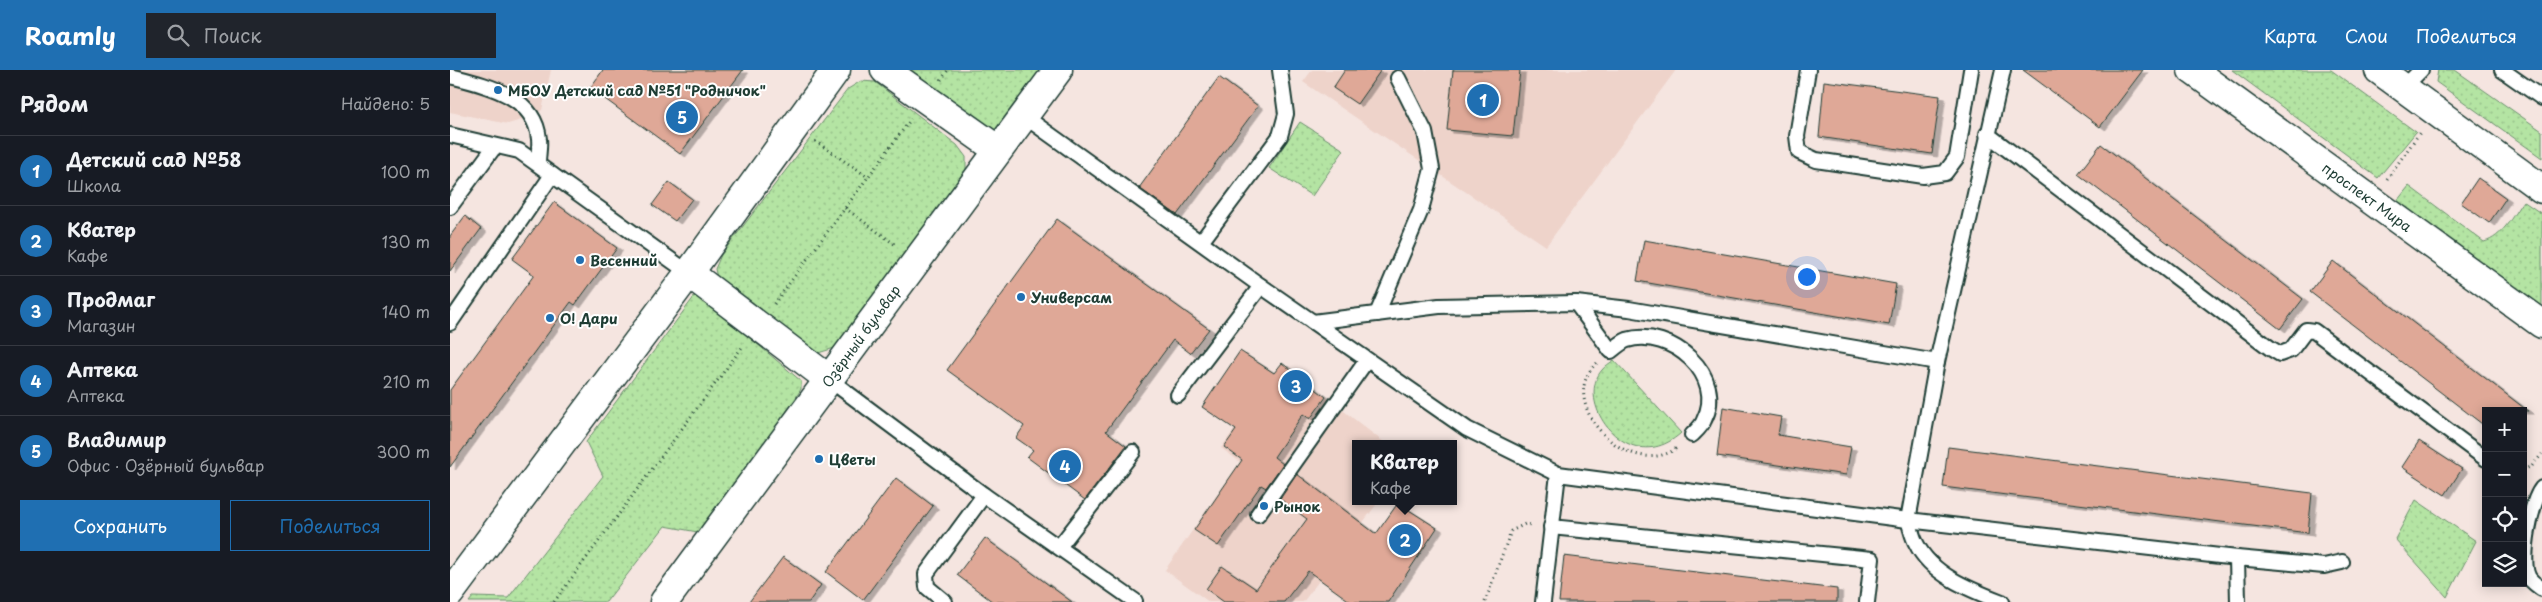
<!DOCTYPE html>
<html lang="ru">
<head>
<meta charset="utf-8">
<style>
  :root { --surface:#171b24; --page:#20242c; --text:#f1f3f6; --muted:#9ea1a6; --line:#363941; --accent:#1f6fb2 }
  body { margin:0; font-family:"Playpen Sans",sans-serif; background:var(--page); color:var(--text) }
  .controls { position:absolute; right:15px; bottom:15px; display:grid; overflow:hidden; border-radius:0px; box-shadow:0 2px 12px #0003 }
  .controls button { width:45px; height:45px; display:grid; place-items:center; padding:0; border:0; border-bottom:1px solid var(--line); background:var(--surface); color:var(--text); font:25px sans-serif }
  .you { position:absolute; left:1356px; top:206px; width:18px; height:18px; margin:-12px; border:4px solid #fff; border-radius:50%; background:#1a73e8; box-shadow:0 0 0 8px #1a73e833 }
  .badge { display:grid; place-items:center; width:32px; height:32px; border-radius:50%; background:var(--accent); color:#fff; font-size:16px; font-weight:700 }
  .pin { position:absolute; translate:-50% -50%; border:2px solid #fff; box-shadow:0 1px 5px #0006 }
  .popup { position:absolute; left:902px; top:370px; width:105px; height:65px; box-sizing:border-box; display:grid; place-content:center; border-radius:0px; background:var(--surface); filter:drop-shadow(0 1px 4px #0005); font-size:16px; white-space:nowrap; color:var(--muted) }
  .popup b { font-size:19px; color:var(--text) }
  .popup::after { content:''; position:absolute; left:50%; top:100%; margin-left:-10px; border:10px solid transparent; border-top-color:var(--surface) }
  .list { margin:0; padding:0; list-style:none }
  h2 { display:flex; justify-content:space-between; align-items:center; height:65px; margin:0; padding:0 20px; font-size:21px }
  h2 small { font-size:16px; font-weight:400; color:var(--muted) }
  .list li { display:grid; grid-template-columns:32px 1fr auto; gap:15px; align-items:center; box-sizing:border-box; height:70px; padding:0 20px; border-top:1px solid var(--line) }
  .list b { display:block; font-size:19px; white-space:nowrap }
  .list p { margin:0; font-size:16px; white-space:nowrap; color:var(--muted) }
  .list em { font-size:16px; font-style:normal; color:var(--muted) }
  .actions { display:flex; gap:10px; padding:15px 20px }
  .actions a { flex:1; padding:11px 0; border:1px solid var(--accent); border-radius:0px; text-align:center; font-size:18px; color:var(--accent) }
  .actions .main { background:var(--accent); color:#fff }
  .icon { flex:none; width:28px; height:28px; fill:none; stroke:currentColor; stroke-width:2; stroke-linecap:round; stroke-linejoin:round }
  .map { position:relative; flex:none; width:2092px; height:532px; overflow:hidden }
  header { display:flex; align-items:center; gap:30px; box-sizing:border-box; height:70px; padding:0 25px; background:var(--accent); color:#fff }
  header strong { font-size:24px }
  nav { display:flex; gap:28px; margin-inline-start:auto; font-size:18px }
  .search { width:350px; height:45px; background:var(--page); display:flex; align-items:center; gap:12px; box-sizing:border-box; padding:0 18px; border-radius:0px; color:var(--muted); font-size:19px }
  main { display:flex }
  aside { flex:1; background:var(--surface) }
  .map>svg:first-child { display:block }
  .built { fill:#eed3ca }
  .green { fill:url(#green-dots); stroke:#6a906c }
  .building { fill:#dfa897; stroke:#1f3d34; filter:url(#shadow) }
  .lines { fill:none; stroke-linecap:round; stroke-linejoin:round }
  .lane-casing { stroke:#1f3d34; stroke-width:18 }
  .secondary-casing { stroke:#1f3d34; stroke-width:31 }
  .path { stroke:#1f3d34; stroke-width:3; stroke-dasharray:1 4; stroke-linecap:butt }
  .lane { stroke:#fff; stroke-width:14 }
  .secondary { stroke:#fff; stroke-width:28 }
  .poi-dot { fill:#1f6fb2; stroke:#fff; stroke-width:2 }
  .labels { text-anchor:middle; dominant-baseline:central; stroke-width:4; stroke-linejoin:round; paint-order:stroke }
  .poi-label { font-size:14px; font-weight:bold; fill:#1f3d34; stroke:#fff; text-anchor:start }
  .street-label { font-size:14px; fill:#1f3d34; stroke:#fff }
</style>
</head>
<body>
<header>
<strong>Roamly</strong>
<div class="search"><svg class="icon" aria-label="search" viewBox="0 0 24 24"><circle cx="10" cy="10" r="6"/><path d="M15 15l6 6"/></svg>Поиск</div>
<nav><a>Карта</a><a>Слои</a><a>Поделиться</a></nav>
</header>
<main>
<aside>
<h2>Рядом<small>Найдено: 5</small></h2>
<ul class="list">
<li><span class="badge">1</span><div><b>Детский сад №58</b><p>Школа</p></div><em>100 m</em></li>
<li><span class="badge">2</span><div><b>Кватер</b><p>Кафе</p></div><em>130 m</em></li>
<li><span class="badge">3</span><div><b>Продмаг</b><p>Магазин</p></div><em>140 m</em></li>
<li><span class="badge">4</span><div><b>Аптека</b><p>Аптека</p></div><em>210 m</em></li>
<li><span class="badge">5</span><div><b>Владимир</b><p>Офис · Озёрный бульвар</p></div><em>300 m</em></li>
</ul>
<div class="actions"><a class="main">Сохранить</a><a>Поделиться</a></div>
</aside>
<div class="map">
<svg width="2092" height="532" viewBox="0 0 2092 532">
  <defs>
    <pattern id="green-dots" width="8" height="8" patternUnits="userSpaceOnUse" patternTransform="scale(1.25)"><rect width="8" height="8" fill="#b4e4a3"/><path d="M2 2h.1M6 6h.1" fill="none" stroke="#9ac48d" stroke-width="1.8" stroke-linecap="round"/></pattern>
    <filter id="shadow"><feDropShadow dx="5.5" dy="3" stdDeviation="0" flood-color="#0004"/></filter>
  </defs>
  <rect width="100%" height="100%" fill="#f5e5e0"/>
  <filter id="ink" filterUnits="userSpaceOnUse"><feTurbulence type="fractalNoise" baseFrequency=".02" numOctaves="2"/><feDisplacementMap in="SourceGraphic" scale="10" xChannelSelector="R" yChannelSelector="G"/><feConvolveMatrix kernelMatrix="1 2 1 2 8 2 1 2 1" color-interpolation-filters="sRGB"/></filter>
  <g filter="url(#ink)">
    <g class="built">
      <polygon points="0,0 101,0 92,40 81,47 58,54 0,42"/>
      <polygon points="862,0 1226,0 1096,176 853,12"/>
      <polygon points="816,315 860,348 876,327 936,374 906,374 906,431 929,431 853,532 759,532 715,500 790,392 771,378"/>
    </g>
    <g class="green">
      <polygon points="453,0 592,0 545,63"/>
      <polygon points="1782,0 1881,0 1966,62 1928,108"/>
      <polygon points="1988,0 2005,0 2092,61 2092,88 1986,12"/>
      <polygon points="411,11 425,12 507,75 516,87 516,100 388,277 368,283 353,276 268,212 265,199 271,185 398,19"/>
      <polygon points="850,52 894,80 862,126 819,98"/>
      <path d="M1959,116L2034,172C2053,167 2062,146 2073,131L2092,144V236L1947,131Z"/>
      <polygon points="247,223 351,311 351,319 345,329 253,463 215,456 156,532 19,532 23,527 58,528 153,406 136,372"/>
      <path d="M1164,290L1231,363C1179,410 1123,333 1152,300C1155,296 1160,293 1164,290Z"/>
      <polygon points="1966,430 2026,471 1997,527 1945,469"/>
    </g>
    <g class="building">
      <polygon points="153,0 293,0 230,84 140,18"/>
      <polygon points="895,0 931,0 907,34 883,18"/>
      <polygon points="1003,0 1070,0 1063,66 997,60"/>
      <polygon points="1573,0 1693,0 1650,57"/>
      <polygon points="769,7 808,36 727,145 689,118"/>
      <polygon points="1374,11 1490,26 1482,84 1369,67"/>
      <polygon points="1651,74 1853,229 1830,259 1628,104"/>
      <polygon points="2028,108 2056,128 2039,153 2011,133"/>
      <polygon points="219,112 242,129 225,151 202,135"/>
      <polygon points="104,132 167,178 125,235 121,232 0,397 0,320 84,205 62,189"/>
      <polygon points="15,146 31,159 0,201 0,166"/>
      <polygon points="607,149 759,259 740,283 723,270 656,361 676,376 635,430 577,387 583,380 566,368 574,356 497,300"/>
      <polygon points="1194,170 1446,214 1439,255 1187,211"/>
      <polygon points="1883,191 2078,341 2036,341 2036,357 1860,222"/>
      <polygon points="790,281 824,303 832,293 876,327 860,349 853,344 824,387 833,394 816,418 811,415 768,476 744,460 792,390 774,377 786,360 752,337"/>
      <polygon points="1273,337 1331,347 1328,365 1401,377 1396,405 1267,386"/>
      <polygon points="1969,371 2012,399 1995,425 1952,397"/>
      <polygon points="1498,377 1862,423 1858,463 1493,417"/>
      <polygon points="847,404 926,464 948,433 987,458 938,532 901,532 858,501 834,532 774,532 756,519 772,496 806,519 857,449 830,429"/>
      <polygon points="446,408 483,436 413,530 376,502"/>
      <polygon points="535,468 622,532 543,532 507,505"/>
      <polygon points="1114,486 1387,519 1387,532 1109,532"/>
      <polygon points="333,487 371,515 359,532 299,532"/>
    </g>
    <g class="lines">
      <defs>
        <g id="lane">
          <polyline points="1358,0 1347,66 1349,82 1366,90 1473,106 1495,103 1507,87 1521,0"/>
          <polyline points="2052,0 2092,28"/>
          <path d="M0,6C35,15 85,25 89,69C90,77 88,85 88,93"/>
          <polyline points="1953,18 1971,0"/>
          <polyline points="574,46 811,216 1017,359 1108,404 1458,450 1787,488 1874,496 1892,492"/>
          <polyline points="1537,64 1820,278 1830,284 1841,280 1856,260 1864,261 2036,389"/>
          <polyline points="0,65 69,81 239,203"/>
          <polyline points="0,137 45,76"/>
          <polyline points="751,172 830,66 836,44 830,0"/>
          <path d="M1126,233L1161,281C1166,277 1172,272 1177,270C1221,257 1277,306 1254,350C1252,356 1246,361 1242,365"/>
          <polyline points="927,244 971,140 982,99 975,62 948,8"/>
          <polyline points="863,252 989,236 1126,233 1179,239 1487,292"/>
          <polyline points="0,253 102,105"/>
          <polyline points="380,310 534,425 476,504 477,517 495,532"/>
          <polyline points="728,325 811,216"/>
          <path d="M2092,418C2081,431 2070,490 2078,506C2080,511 2088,516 2092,519"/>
          <polyline points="534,425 685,531"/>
          <polyline points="808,444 917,290"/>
          <polyline points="1101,457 1422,489 1417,532"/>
          <polyline points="609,477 683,382"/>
          <polyline points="1787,488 1788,532"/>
          <polyline points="1093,532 1108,404"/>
          <path d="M1552,532C1521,520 1481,505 1466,473C1462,466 1461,458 1458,450L1487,292L1553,0"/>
        </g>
        <g id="secondary">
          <polyline points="435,0 548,80"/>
          <polyline points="1742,0 2092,254"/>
          <polyline points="1929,0 2092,119"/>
          <polyline points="239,203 380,310"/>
          <polyline points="0,523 239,203 386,0"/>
          <polyline points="214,532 608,0"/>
        </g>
      </defs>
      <use href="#lane" class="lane-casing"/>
      <use href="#secondary" class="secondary-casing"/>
      <g class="path">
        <polyline points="491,10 498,0"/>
        <polyline points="365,71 418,107"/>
        <polyline points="1937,109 1971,61"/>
        <polyline points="395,138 447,176"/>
        <polyline points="324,234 461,49"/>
        <path d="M1147,293C1102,333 1181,414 1228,377"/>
        <polyline points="2073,400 2082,396 2092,384"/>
        <polyline points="104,532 293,276"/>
        <polyline points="1035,532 1061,461 1075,454 1082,455"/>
      </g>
      <use href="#lane" class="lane"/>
      <use href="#secondary" class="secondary"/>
    </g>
  </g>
  <g class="poi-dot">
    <circle cx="48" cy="20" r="5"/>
    <circle cx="130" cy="190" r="5"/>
    <circle cx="571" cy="227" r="5"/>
    <circle cx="100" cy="248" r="5"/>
    <circle cx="369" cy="389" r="5"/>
    <circle cx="814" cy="436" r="5"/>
  </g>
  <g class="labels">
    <g class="poi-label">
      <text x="58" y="20">МБОУ Детский сад №51 "Родничок"</text>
      <text x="140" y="190">Весенний</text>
      <text x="581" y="227">Универсам</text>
      <text x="110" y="248">О! Дари</text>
      <text x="379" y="389">Цветы</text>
      <text x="824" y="436">Рынок</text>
    </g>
    <g class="street-label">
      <text transform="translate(1917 127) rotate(36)">проспект Мира</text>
      <text transform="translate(411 266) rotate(-54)">Озёрный бульвар</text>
    </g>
  </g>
</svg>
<div class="controls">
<button>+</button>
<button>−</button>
<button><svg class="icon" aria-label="locate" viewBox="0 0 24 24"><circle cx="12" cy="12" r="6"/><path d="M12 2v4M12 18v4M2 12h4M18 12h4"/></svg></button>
<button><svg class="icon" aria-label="layers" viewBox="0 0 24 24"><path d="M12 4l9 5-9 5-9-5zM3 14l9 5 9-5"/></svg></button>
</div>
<div class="you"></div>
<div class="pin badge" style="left:1033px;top:30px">1</div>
<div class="pin badge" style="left:955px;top:470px">2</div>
<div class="popup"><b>Кватер</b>Кафе</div>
<div class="pin badge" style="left:846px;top:316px">3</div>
<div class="pin badge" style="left:615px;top:396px">4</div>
<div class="pin badge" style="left:232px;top:47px">5</div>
</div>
</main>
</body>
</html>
